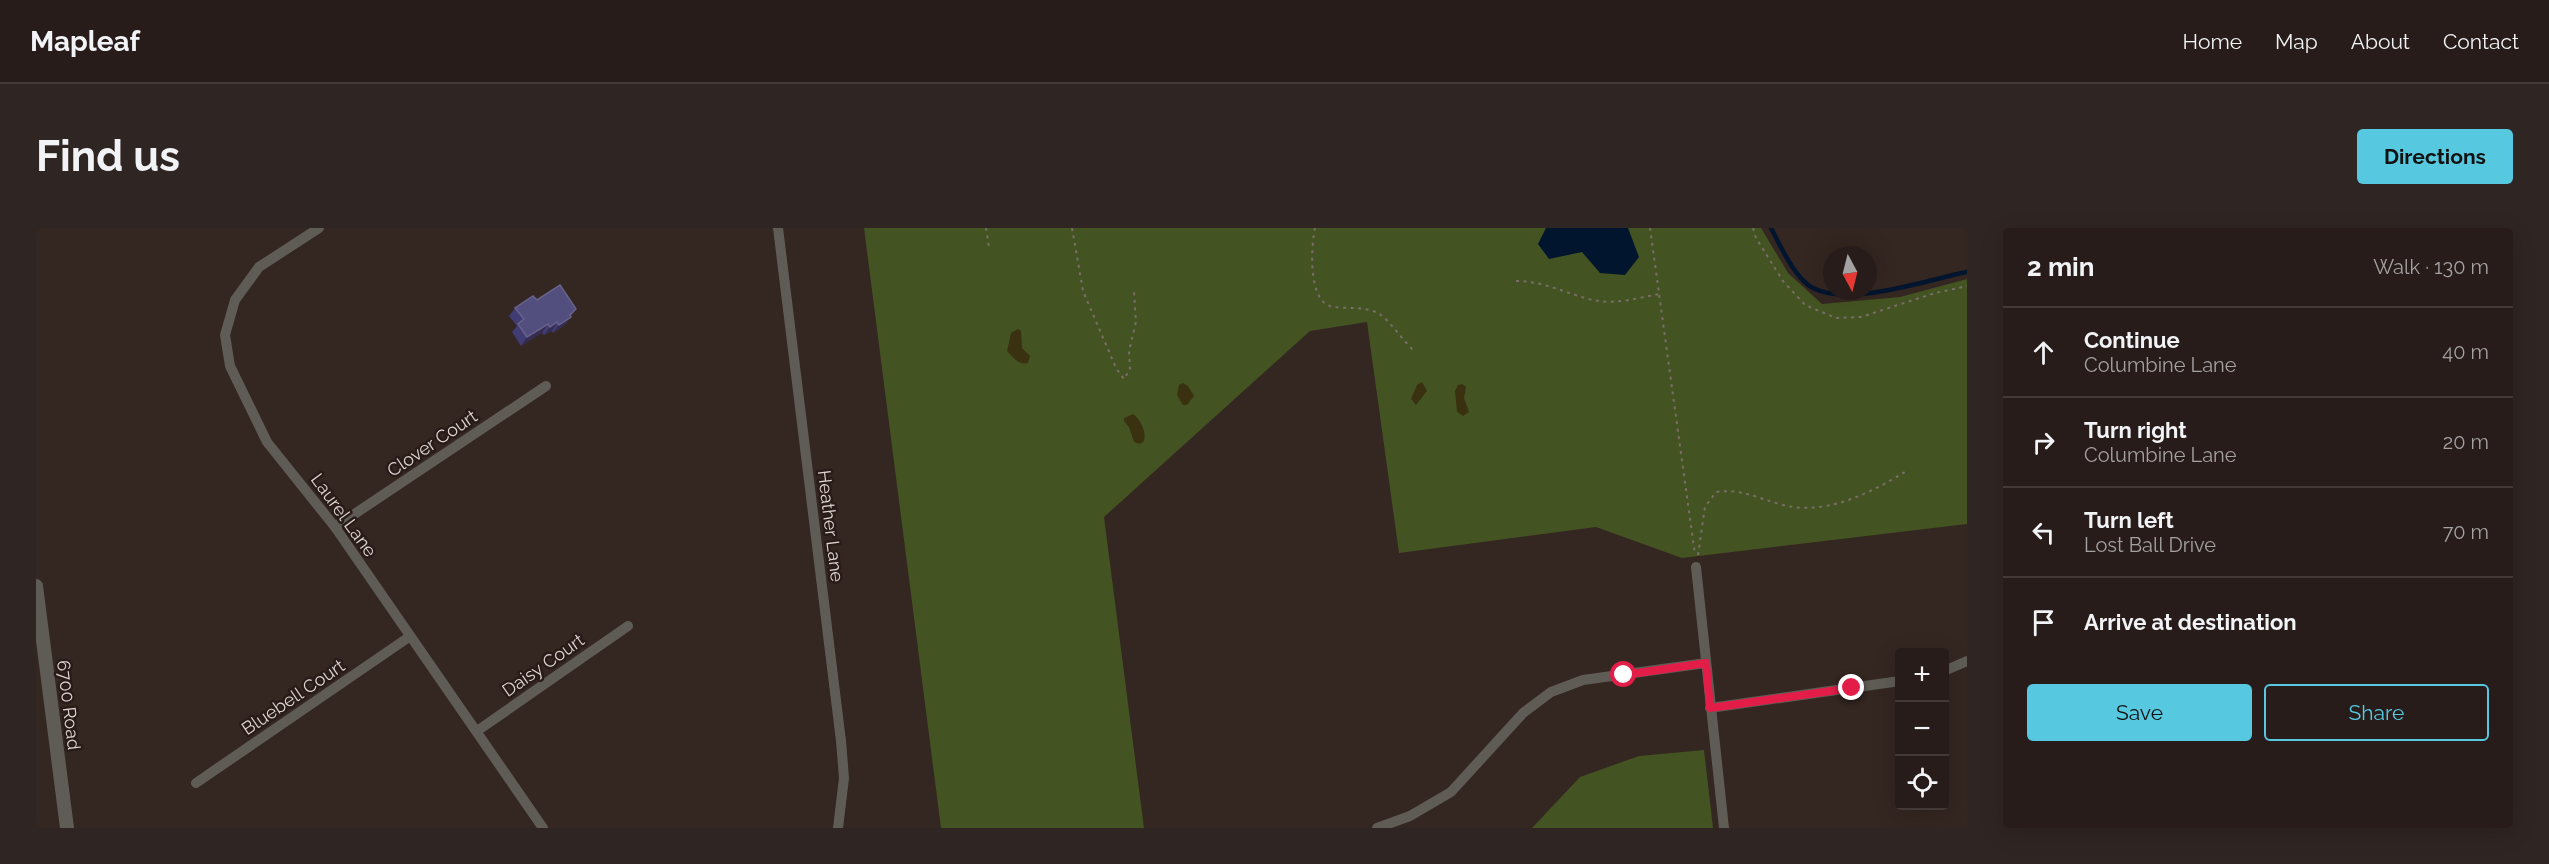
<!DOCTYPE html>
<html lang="en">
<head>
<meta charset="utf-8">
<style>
  :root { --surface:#271c19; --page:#2f2522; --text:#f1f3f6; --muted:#a4a1a2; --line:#433a38; --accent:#56c9e1 }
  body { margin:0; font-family:Raleway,sans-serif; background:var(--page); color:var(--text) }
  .controls { position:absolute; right:18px; bottom:18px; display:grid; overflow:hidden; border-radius:6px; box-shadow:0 6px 24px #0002 }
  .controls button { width:54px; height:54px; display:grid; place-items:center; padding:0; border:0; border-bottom:2px solid var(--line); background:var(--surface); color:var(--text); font:30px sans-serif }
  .compass { position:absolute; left:1787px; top:18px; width:54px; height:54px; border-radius:50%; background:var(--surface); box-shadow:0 6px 24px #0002; rotate:173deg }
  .stop { position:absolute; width:18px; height:18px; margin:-14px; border:4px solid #e11d48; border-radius:50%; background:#fff }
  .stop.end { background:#e11d48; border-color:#fff; box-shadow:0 2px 6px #0008 }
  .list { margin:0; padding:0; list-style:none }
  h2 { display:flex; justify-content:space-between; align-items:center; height:78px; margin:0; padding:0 24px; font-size:26px }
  h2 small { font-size:20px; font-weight:400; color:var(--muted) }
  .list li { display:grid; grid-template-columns:39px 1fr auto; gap:18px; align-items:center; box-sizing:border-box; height:90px; padding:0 24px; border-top:2px solid var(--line) }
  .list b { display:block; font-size:22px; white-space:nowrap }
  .list p { margin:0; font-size:20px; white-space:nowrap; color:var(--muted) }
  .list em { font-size:20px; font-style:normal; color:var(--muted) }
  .actions { display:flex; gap:12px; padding:18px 24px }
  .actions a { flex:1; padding:14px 0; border:2px solid var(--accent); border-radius:6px; text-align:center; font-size:21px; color:var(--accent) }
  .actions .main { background:var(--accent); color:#111 }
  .icon { flex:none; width:33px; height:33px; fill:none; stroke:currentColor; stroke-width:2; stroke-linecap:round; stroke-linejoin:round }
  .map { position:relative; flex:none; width:1931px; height:600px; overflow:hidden; border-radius:6px }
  header { display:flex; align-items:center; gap:36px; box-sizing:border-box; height:84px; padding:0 30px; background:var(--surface); border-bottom:2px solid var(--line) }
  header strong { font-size:28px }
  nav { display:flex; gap:33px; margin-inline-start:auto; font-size:21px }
  .intro { display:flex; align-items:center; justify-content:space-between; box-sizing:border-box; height:144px; padding:0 36px }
  h1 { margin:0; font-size:42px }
  .button { padding:15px 27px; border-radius:6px; background:var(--accent); color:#111; font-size:21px; font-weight:700 }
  main { display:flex; gap:36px; padding:0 36px }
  aside { flex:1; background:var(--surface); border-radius:6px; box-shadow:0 6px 24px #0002 }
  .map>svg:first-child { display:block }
  .green { fill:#445322 }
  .sand { fill:#393110 }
  .water { fill:#01152f }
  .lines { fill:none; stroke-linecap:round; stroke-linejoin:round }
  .stream { stroke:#01152f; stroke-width:4.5 }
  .path { stroke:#796d69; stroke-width:2; stroke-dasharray:3 4.5; stroke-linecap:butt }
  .minor { stroke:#5f5c56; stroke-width:10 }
  .tertiary { stroke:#5f5c56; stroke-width:14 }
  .wall { fill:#413d74 }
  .shaded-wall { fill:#352d4f }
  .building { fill:#524e7e; stroke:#68638b; stroke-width:1.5 }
  .route { stroke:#e11d48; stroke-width:8 }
  .labels { text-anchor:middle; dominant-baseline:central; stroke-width:5; stroke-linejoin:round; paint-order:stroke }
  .street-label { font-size:18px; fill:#ded5d2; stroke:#291c18 }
</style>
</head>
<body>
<header>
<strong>Mapleaf</strong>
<nav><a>Home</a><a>Map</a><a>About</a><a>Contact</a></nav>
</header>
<div class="intro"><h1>Find us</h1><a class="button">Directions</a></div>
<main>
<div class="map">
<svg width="1931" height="600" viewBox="0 0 1931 600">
  <rect width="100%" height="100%" fill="#342621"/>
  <g class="green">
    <polygon points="828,0 1725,0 1752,45 1786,76 1864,69 1931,51 1931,296 1646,330 1560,299 1363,325 1331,94 1274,103 1068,289 1108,600 905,600"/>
    <polygon points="1668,522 1677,600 1496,600 1544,549 1603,528"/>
  </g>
  <g class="sand">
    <path d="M982,101L985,103L986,120L994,128L992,135C983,138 977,129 971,123L975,105Z"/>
    <polygon points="1386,154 1391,163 1380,177 1375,171 1381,157"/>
    <polygon points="1147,155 1152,158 1158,168 1151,177 1147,177 1141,167 1143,157"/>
    <polygon points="1426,156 1430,159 1428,170 1433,184 1427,188 1421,184 1419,163 1422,157"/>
    <path d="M1097,186C1104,191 1111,204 1108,213L1104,216L1098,214L1093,199L1088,193V190Z"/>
  </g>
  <polygon class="water" points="1510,0 1592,0 1603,29 1589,47 1564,45 1546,24 1513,31 1502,16"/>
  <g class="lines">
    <path class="stream" d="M1735,0C1744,17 1759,51 1777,60C1814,79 1891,52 1931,44"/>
    <g class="path">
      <polyline points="950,0 953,19"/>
      <polyline points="1036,0 1047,63 1080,140 1088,151 1094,141 1093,123 1100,94 1098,64"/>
      <path d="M1279,0C1275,18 1272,71 1294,78C1310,82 1331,77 1345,87C1356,96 1366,111 1377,122"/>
      <polyline points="1614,0 1659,327"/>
      <polyline points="1717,0 1720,10 1747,53 1769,77 1800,90 1825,89 1899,65 1931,58"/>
      <path d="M1480,53C1508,53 1531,66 1557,72C1578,77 1602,70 1623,66"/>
      <path d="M1662,327L1669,279L1680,264C1705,260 1723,271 1747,277C1790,288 1834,265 1869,244"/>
    </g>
    <g class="minor">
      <polyline points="283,0 223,39 199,72 189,107 194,138 231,214 299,299 507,600"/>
      <polyline points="742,0 805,513 808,550 802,600"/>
      <polyline points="299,299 510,158"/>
      <polyline points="1660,339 1688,600"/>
      <polyline points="1908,443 1931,433"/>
      <polyline points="1674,480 1864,453"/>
      <polyline points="441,503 592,398"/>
      <polyline points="160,555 373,409"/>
      <polyline points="1341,600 1374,588 1415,564 1487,485 1515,464 1547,452 1670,435"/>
    </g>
    <polyline class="tertiary" points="0,358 31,600"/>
  </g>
  <polygon class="wall" points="501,72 540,81 529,97 517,105 516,103 508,107 506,105 485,118 476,104 481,98 473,88 479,80"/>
  <g class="shaded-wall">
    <polygon points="540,81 529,97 517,105 523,97"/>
    <polygon points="521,94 516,103 508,107 514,99"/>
    <polygon points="512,96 506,105 485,118 491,109"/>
  </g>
  <polygon class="building" points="524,57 540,81 534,87 535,89 523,97 521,94 514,99 512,96 491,109 482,96 488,91 479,80 497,68 501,72"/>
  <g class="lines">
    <polyline class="route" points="1588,447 1670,435 1674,480 1816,460"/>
  </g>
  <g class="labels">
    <g class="street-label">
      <text transform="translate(396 215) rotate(-34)">Clover Court</text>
      <text transform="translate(308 287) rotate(54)">Laurel Lane</text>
      <text transform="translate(795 298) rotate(83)">Heather Lane</text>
      <text transform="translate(507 437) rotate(-35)">Daisy Court</text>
      <text transform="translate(257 469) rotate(-34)">Bluebell Court</text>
      <text transform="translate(33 477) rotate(83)">6700 Road</text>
    </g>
  </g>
</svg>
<div class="controls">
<button>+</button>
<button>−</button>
<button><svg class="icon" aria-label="locate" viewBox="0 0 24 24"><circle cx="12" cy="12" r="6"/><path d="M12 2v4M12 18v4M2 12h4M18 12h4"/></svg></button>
</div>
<svg class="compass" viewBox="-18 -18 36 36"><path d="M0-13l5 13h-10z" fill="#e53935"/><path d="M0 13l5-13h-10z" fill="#a4a1a2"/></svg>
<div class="stop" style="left:1588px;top:447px"></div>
<div class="stop end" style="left:1816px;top:460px"></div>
</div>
<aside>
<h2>2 min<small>Walk · 130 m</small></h2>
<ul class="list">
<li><svg class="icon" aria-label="ahead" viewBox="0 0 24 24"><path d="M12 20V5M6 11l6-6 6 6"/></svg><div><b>Continue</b><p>Columbine Lane</p></div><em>40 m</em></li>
<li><svg class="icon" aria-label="right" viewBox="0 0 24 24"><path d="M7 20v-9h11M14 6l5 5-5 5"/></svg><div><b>Turn right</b><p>Columbine Lane</p></div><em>20 m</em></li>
<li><svg class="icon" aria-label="left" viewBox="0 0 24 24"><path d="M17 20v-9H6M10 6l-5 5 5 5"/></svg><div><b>Turn left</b><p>Lost Ball Drive</p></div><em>70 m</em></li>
<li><svg class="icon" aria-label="arrive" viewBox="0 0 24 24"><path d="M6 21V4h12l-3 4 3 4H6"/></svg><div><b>Arrive at destination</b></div></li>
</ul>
<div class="actions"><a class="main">Save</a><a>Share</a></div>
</aside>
</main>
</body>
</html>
